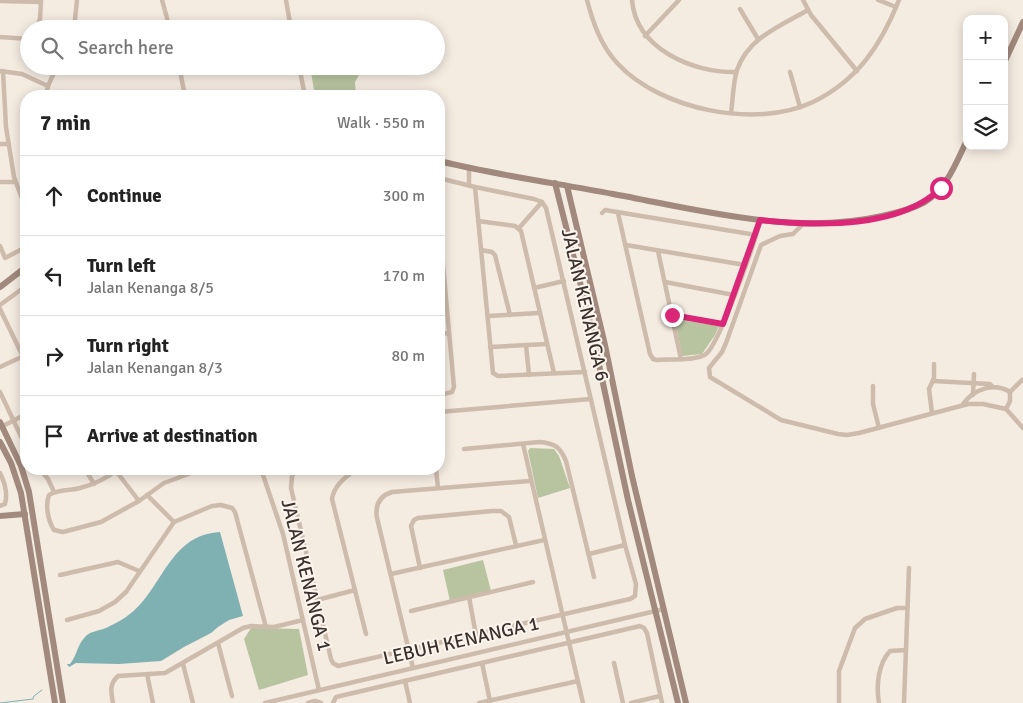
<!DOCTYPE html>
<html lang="en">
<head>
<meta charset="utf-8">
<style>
  :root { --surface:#fff; --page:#f6f6f6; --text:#222; --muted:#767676; --line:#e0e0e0 }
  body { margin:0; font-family:Signika,sans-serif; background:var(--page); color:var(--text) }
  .controls { position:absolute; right:15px; top:15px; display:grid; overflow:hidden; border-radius:10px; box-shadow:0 2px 12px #0003 }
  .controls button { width:45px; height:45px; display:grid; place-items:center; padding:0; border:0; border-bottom:1px solid var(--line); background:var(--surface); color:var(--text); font:25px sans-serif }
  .stop { position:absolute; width:15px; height:15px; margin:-11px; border:4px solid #db2777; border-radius:50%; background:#fff }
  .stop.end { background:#db2777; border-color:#fff; box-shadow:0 1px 5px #0008 }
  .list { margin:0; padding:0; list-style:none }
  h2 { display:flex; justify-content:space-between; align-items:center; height:65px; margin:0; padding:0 20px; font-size:21px }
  h2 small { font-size:16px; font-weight:400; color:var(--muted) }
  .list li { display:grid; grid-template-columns:32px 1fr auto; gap:15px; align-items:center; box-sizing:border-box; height:80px; padding:0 20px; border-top:1px solid var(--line) }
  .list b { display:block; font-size:19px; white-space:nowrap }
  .list p { margin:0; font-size:16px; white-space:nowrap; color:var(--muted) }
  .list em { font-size:16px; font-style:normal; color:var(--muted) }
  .icon { flex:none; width:28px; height:28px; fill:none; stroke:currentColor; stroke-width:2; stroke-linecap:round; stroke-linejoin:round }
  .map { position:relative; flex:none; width:1023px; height:703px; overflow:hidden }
  .search { position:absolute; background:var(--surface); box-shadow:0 2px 12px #0003; left:20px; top:20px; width:425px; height:55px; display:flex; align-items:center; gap:12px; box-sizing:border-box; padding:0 18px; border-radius:28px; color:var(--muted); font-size:19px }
  .panel { position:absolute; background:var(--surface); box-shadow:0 2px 12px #0003; left:20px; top:90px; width:425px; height:385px; border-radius:20px }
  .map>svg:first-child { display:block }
  .green { fill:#b8c4a0 }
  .water { fill:#7fb0b2 }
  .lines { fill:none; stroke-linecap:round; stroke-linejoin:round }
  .stream { stroke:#7fb0b2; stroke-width:1 }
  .street { stroke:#cdbbac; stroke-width:4.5 }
  .secondary { stroke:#a18a7d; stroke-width:6 }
  .route { stroke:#db2777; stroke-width:6 }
  .labels { text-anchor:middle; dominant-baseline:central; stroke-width:4; stroke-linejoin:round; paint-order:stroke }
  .street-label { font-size:19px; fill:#3b302b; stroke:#fbf5ee }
</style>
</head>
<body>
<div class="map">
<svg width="1023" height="703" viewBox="0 0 1023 703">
  <rect width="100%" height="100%" fill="#f4ebe1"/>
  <g class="green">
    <polygon points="310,66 364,66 355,82 356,96 315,96"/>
    <polygon points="675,319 719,326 715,335 702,354 682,356"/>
    <polygon points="530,448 554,449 559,456 570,488 538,498 528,451"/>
    <polygon points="483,560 491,591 450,601 443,570"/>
    <polygon points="251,628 299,629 308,675 259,690 244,639"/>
  </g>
  <path class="water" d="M220,532L243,616L229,620L218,627L211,633L184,647L161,661L119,664L76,663L69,667L67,664H70C77,656 77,645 85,637C90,631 99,631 106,628C112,625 120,621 126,617C163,592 167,535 220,532Z"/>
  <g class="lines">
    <polyline class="stream" points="0,703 33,699 34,696 42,690"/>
    <g class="street">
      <polyline points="162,0 170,29"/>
      <polyline points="286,0 291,29"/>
      <path d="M587,0C593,23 601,46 618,64C661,110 756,129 813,102C858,80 881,45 899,0"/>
      <path d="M632,0C636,49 693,73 736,72"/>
      <polyline points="803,0 811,15 857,71"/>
      <polyline points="878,0 896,7"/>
      <polyline points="0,1 41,2"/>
      <polyline points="740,9 758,39"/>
      <polyline points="36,29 40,19 41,1"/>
      <polyline points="74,29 77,0"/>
      <polyline points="645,36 679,0"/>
      <polyline points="0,37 29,39"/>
      <polyline points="179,66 185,96"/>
      <polyline points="299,66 305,96"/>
      <polyline points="0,71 22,74 48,86"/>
      <polyline points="3,71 6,127 14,177 26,209"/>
      <polyline points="790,72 800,107"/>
      <polyline points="46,96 48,86 57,66"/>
      <path d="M731,113C733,99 733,83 737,70C748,38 780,26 808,10"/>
      <polyline points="0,144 9,144"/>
      <polyline points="0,182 15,182"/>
      <polyline points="469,185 469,167"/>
      <polyline points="475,187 493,373 498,376 585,372"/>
      <polyline points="602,213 605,210 750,234"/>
      <path d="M618,213L650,354L653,359L657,360C669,359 697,361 706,354C719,344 756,241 760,220"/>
      <polyline points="439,220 454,387 452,392 439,395"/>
      <polyline points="478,221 515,226 521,231 554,373"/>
      <polyline points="803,224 793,234 780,236 761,245 726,343 722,352 709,368 710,377 781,420 838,434 847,435 859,433 968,404 983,404 1006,409 1023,428"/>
      <polyline points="519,228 542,202"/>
      <polyline points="626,245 745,265"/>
      <polyline points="0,246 5,258 26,247"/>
      <polyline points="481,250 492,252 495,255 510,315"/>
      <polyline points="658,251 681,359"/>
      <polyline points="665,282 734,295"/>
      <polyline points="534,288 564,281"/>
      <polyline points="0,305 26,286"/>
      <polyline points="0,309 26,363"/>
      <polyline points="672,315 723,324"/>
      <polyline points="488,316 539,313"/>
      <polyline points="439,334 449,333"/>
      <polyline points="526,345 529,375"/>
      <polyline points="490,347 547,344"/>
      <polyline points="0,367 26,355"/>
      <polyline points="933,381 990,384 992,386"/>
      <polyline points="873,386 873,404 879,428"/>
      <polyline points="0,392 26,447"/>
      <polyline points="973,395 974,374"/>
      <path d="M963,404C974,389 994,382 1010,392"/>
      <polyline points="1006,409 1010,401 1010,392 1022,380"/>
      <polyline points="439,412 591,399"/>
      <polyline points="932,413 929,389 934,378 934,364"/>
      <polyline points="1,427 26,414"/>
      <polyline points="523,444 583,703"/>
      <path d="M464,449L539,442C555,443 560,447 566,461L594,577"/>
      <polyline points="40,469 48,479 54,492"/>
      <polyline points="85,469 94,484"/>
      <path d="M119,469C108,477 93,485 80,488C70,491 58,489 49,495C45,505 48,521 54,530L63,532L101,522L139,501L164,483L202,469"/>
      <polyline points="261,469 283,534 319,690"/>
      <polyline points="297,469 292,476 291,488 331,659 333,663 338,666 630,599 635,596 636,584 625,545 546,208 542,202 534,199 475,187 439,178"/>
      <path d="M356,469C346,477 334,485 332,499L366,634"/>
      <polyline points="436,469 438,488"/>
      <polyline points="116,471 139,501"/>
      <path d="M0,473C5,483 8,493 5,504L0,506"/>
      <polyline points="147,495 174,522"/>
      <polyline points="589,554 625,545"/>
      <polyline points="420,568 411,526 414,520 418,518 492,511 501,511 509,517 516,545"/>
      <polyline points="391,574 544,540"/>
      <polyline points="60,575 118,562 139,571"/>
      <polyline points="469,597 476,635"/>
      <polyline points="317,600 355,590"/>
      <polyline points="411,611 533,582"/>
      <polyline points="67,620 99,611 115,602 126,592 174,522 212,506 221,505 232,508 235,512 266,627"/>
      <polyline points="218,643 232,696"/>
      <polyline points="482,663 490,701"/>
      <polyline points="614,663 623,703"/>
      <polyline points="183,664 193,703"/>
      <path d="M413,668L377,518C375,505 379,496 392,492L530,481"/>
      <polyline points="147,674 153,703"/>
      <polyline points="405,681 410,703"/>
      <path d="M113,703C111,692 109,684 118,676L165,673L243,628L251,626L274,627L303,620"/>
      <polyline points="265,703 664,609"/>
      <polyline points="308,703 315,701 321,703"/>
      <polyline points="333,703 336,697 640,626 644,628 647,633 662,703"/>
      <polyline points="479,703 578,681"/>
      <polyline points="631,703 660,696"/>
      <polyline points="839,703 839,671 855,628 865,619 897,608 907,608"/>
      <path d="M879,703C876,686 878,664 890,651L906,650"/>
      <polyline points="904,703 909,568"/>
    </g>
    <g class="secondary">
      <polyline points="1004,63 1023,22"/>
      <path d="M439,161C496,175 555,183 613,194C700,210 794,236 882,216C896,213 912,209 925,202C947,188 956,163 967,140"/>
      <polyline points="555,183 589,318 628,500 678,703"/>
      <polyline points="567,186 605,345 632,476 686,703"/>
      <polyline points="0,287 26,267"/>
      <polyline points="0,422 21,466 29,492 63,703"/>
      <polyline points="0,442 11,463 21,493 55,703"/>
      <polyline points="0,516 25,514"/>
    </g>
  </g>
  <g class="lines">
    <path class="route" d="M672,315L723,324L760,220C814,226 900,229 941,188"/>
  </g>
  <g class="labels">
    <g class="street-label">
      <text transform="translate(585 305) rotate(77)">JALAN KENANGA 6</text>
      <text transform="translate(306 575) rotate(76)">JALAN KENANGA 1</text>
      <text transform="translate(461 641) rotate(-13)">LEBUH KENANGA 1</text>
    </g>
  </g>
</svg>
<div class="controls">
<button>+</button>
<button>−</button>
<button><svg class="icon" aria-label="layers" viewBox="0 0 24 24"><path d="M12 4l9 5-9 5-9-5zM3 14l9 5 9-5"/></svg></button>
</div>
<div class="stop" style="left:941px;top:188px"></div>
<div class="stop end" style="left:672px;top:315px"></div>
<div class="search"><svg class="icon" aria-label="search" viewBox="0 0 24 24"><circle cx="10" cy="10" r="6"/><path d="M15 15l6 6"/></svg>Search here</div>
<section class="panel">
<h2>7 min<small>Walk · 550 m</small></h2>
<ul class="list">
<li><svg class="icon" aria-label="ahead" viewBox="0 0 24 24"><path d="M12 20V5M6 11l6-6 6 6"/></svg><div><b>Continue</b></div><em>300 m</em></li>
<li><svg class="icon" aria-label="left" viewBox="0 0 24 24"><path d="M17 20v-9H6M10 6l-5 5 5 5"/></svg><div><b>Turn left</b><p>Jalan Kenanga 8/5</p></div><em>170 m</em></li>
<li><svg class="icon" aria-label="right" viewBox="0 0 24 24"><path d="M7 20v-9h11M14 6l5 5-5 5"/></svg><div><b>Turn right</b><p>Jalan Kenangan 8/3</p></div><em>80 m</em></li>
<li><svg class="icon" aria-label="arrive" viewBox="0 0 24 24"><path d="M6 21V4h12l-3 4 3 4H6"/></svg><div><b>Arrive at destination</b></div></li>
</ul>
</section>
</div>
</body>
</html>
